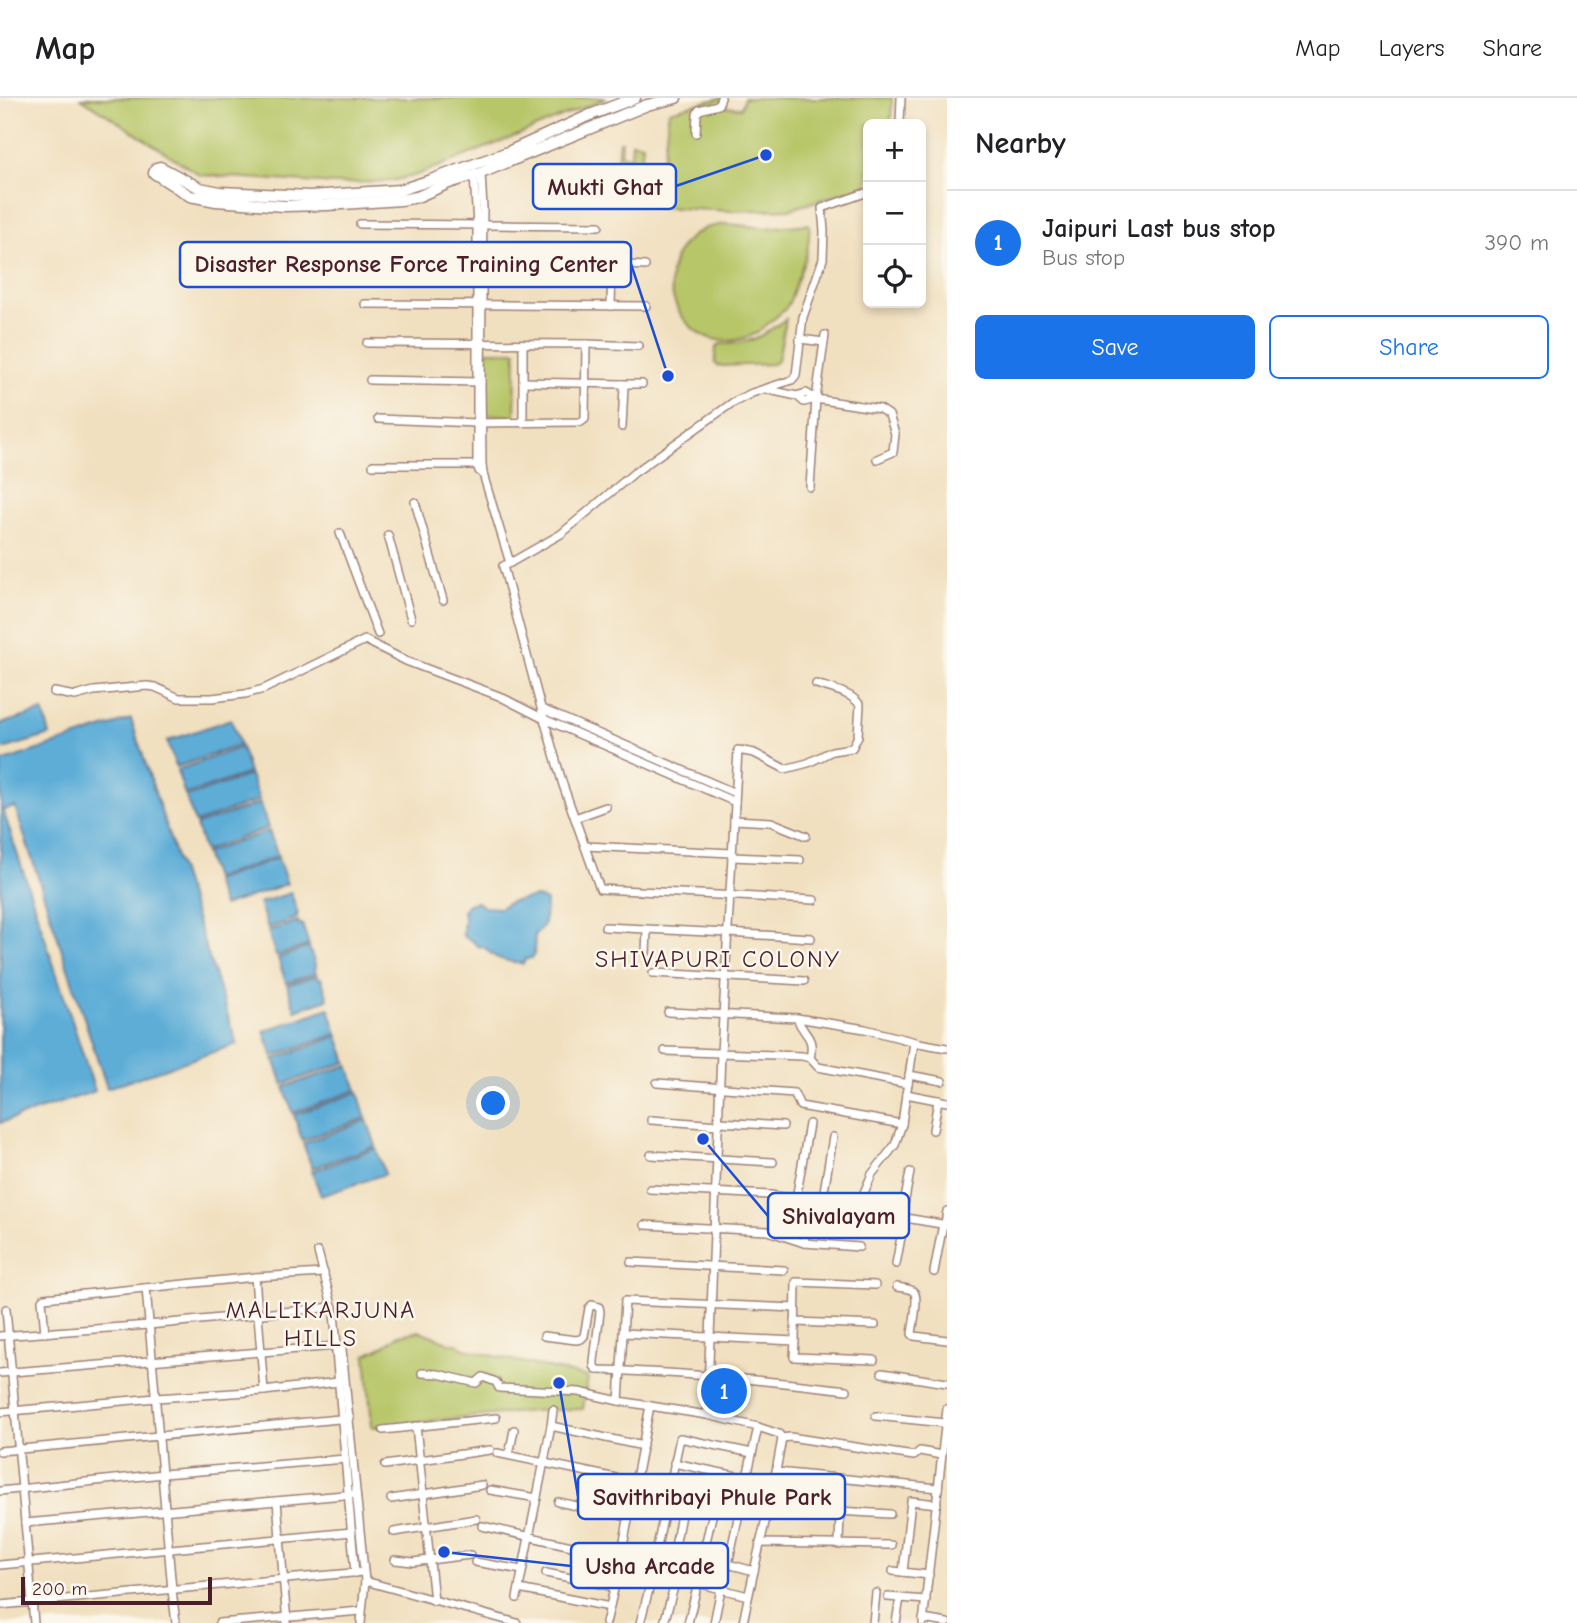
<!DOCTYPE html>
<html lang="en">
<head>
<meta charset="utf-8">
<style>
  :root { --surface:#fff; --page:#f2f2f2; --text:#202124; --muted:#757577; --line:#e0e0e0; --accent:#1a73e8 }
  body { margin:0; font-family:"Comic Neue",sans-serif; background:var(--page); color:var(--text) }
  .controls { position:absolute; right:21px; top:21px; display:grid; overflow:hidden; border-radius:10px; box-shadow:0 4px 10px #0003 }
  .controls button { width:63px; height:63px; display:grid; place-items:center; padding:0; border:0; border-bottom:2px solid var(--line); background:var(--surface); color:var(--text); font:35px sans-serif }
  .scale { position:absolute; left:21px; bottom:18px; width:191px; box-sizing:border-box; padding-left:7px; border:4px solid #4a1f2b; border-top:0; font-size:19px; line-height:24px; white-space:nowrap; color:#4a1f2b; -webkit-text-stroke:5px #fbf7ec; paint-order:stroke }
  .you { position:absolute; left:494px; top:1006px; width:24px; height:24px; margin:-18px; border:5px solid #fff; border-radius:50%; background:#1a73e8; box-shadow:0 0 0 10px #1a73e833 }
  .badge { display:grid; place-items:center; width:46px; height:46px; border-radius:50%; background:var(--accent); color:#fff; font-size:23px; font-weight:700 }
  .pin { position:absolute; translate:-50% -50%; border:4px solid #fff; box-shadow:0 2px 7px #0006 }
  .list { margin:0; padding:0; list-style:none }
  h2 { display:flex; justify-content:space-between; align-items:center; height:91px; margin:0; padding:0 28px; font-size:30px }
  h2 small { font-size:23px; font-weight:400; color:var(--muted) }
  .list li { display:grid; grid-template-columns:46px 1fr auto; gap:21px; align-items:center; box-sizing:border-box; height:105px; padding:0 28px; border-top:2px solid var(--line) }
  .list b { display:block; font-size:26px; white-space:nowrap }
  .list p { margin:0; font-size:23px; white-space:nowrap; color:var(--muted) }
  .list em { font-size:23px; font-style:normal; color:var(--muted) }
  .actions { display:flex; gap:14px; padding:21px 28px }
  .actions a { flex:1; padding:16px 0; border:2px solid var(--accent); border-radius:10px; text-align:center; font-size:24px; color:var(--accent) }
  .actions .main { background:var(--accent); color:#fff }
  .icon { flex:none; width:38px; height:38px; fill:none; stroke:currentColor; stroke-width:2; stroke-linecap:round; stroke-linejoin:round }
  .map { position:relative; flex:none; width:947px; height:1525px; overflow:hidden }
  header { display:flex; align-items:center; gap:42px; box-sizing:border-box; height:98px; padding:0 35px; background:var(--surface); border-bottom:2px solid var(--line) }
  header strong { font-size:33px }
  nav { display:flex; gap:38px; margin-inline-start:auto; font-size:24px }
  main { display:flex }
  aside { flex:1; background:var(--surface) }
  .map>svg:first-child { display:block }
  .green { fill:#b7c668; stroke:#80724a; stroke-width:2 }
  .water { fill:#5dadd7; stroke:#546681; stroke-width:2 }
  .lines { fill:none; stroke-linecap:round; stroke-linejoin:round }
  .street-casing { stroke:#9e8076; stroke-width:10 }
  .secondary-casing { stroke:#9e8076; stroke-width:13 }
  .street { stroke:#fff; stroke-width:7 }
  .secondary { stroke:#fff; stroke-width:10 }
  .labels { text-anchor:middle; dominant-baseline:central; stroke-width:5; stroke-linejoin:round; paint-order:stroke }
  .neighbourhood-label { font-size:24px; letter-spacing:2px; fill:#4a1f2b; stroke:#fbf7ec }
  .leader { fill:none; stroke:#1d4ed8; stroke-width:2.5 }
  .callout-dot { fill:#1d4ed8; stroke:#fbf7ec; stroke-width:2.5 }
  .callout { fill:#fbf7ec; stroke:#1d4ed8; stroke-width:2.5 }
  .callout-label { font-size:24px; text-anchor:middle; font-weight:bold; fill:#4a1f2b }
</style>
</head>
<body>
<header>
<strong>Map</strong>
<nav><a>Map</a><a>Layers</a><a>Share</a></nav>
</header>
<main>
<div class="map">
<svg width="947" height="1525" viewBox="0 0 947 1525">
  <rect width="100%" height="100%" fill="#fbf7ec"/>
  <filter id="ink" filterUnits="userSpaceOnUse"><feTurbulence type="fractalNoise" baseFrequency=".0143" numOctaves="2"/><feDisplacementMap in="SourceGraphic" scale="14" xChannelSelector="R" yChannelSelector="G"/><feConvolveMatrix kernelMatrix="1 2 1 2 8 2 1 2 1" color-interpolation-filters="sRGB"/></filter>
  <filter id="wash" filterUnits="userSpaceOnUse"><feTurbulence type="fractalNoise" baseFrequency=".00686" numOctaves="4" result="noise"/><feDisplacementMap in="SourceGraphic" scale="28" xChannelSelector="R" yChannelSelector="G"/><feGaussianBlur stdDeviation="1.57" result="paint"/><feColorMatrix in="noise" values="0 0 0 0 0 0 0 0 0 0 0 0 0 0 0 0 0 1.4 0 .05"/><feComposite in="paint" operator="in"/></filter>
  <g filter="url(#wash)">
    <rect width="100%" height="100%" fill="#f1e0c0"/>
    <g class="green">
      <polygon points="81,0 607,0 513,39 414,78 389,83 335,86 200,77"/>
      <polygon points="721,0 727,0 725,9 741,10 744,0 892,0 891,26 868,26 868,87 791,111 731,113 657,109 669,13"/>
      <polygon points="619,43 622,43 621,57 631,58 632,44 643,46 638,93 614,90"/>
      <path d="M727,126L766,130L809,126C811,149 803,167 795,188C793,194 791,202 787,208C785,213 780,215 776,219C766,227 758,236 745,240C678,261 638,161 706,130C712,128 720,127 727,126Z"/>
      <path d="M786,221L778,262L773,266L718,268L715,265L716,250L720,246C754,246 759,239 786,221Z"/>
      <polygon points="487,253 516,253 515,318 486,317"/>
      <polygon points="420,1233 450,1245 457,1246 464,1251 588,1279 583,1311 532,1313 372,1329 366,1257 386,1247 399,1237"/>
    </g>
    <g class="water">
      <polygon points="43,613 50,637 0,652 0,626"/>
      <polygon points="131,621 237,946 107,990 15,709 3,712 95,993 0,1025 1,664"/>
      <polygon points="231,621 240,647 176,669 167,643"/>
      <polygon points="241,649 249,675 185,697 177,672"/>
      <polygon points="250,677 259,702 195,725 186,699"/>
      <polygon points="260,705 268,730 204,753 196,727"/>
      <polygon points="269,733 278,758 214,781 205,755"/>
      <polygon points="278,760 287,786 223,808 214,783"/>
      <polygon points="291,795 298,816 296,817 297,820 268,830 259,805"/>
      <path d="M536,799L546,803C546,815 546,830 535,836L534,857L532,860L526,861L523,866C518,865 503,863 498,860C495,859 487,852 484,849L477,848L474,844L463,838C462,829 466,822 463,813L468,806L477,804L484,809L500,810L510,804Z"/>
      <polygon points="298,823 299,826 302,826 309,847 276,858 268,833"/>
      <polygon points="309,849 316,870 314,871 316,875 286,885 278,860"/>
      <polygon points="317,877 318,881 321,880 328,901 295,912 287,887"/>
      <polygon points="329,910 337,936 273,958 264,933"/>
      <polygon points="338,938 347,964 283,986 274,961"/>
      <polygon points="348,967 357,992 293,1015 284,989"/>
      <polygon points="358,994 366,1020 302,1042 294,1017"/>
      <polygon points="367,1022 376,1048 312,1070 303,1045"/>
      <polygon points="376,1050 385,1076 321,1098 312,1073"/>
    </g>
  </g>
  <g filter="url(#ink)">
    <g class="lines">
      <defs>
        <g id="street">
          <polyline points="900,26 901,0"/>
          <polyline points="696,35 697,16 699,12 718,7 721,0"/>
          <polyline points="481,75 483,110 481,284 482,366 483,376 510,465 503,468 544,621 563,687 600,791 814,802"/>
          <polyline points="474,77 477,127 477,367 479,373 483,376"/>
          <polyline points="360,126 599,128"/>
          <polyline points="363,167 612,166 645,168"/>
          <polyline points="365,206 646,208"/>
          <polyline points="611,208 612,166"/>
          <polyline points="800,241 824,244"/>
          <polyline points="367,245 586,246 638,248"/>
          <polyline points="523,246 523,325"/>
          <polyline points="370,282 481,284"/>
          <polyline points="523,284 622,286 624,288 622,329"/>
          <polyline points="622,286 642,286"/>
          <polyline points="769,292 797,298 804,304 816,301"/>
          <polyline points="797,298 806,295 816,301 880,311 889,317 895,336 893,354 877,361"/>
          <polyline points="378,321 476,325 581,324 585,321 586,246"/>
          <polyline points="373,367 473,367 481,366"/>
          <polyline points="810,389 816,301 825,237"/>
          <polyline points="415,404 443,502"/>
          <polyline points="340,435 378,536"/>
          <polyline points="388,437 411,521"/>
          <polyline points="510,465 561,436 634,375 732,305 752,295 792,282 796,277 803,219 823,161 824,133 822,110 868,94"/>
          <polyline points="54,594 75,598 94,593 147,588 155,589 179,600 212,600 245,596 264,591 365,542 406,563 499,598 544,621 735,704"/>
          <polyline points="542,611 735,695"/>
          <polyline points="575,720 606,709"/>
          <polyline points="734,722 771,724 806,738"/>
          <polyline points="585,748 732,755"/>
          <polyline points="732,759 800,762"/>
          <polyline points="605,829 728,835 811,840"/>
          <polyline points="646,855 647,832"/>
          <polyline points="653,875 804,883"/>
          <polyline points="668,914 797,920 865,931 919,945 947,950"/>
          <path d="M797,920C804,939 815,937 810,960"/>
          <polyline points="665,953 802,958 810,960 818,969 908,986 906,996"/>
          <polyline points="909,977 942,983"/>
          <polyline points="657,985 794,995 800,1008 902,1026 906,996 947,1004"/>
          <polyline points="908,986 914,944"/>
          <polyline points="651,1022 719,1027"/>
          <polyline points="720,1024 783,1028"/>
          <polyline points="933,1032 938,1002"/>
          <polyline points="651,1057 773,1064"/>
          <polyline points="650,1091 770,1097 947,1127"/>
          <polyline points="796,1101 809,1026"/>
          <polyline points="822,1105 833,1039"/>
          <polyline points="857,1111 872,1076 895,1047 902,1026"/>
          <polyline points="902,1118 910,1074"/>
          <polyline points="945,1126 947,1113"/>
          <polyline points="645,1127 768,1133 804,1145 859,1149"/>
          <polyline points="804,1145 809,1103"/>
          <polyline points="318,1154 334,1215 337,1248 336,1253 355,1475"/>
          <polyline points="631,1164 784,1172"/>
          <polyline points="896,1166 905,1118"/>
          <polyline points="934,1174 943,1126"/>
          <polyline points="255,1179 264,1293"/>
          <path d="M897,1189C902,1190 911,1190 914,1194C919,1200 913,1227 912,1236L914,1238L947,1242"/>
          <polyline points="146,1190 172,1492 176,1525"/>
          <polyline points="6,1211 34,1525"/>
          <polyline points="795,1224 875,1227"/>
          <polyline points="45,1235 42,1202 44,1200 255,1179 324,1175"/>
          <polyline points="623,1235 795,1243 794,1259 874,1262"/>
          <polyline points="0,1238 149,1227 333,1209"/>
          <path d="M544,1238L576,1242L581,1241L584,1238L589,1210L592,1207L599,1209L600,1214L594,1263V1268L597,1272C681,1274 764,1282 847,1292"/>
          <polyline points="795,1243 796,1184 875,1187"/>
          <polyline points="337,1248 342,1251 365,1483 361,1525"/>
          <polyline points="0,1275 337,1248"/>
          <path d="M422,1275L438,1276L476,1285L483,1279L496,1284L499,1290L579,1294L619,1303L707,1317L758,1329L779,1336L782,1340C772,1402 755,1463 743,1525"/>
          <polyline points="882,1275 947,1285"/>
          <polyline points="619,1303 625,1203 795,1210"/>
          <polyline points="0,1314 156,1300 264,1293 338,1284"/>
          <path d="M707,1317L721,955L738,652L754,655L785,671L808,665L832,653L852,650L858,638L860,607C851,594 831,591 816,586"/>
          <polyline points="876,1318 945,1325"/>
          <polyline points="416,1328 434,1503"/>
          <polyline points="551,1328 553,1312"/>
          <polyline points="383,1332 496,1320"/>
          <polyline points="782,1340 790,1339 914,1358 920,1353 941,1357"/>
          <polyline points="0,1353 350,1320"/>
          <polyline points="497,1355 635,1384"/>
          <polyline points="509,1357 514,1332"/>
          <polyline points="674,1365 746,1380"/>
          <polyline points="385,1367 490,1352"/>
          <polyline points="777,1374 938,1390"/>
          <polyline points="669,1391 740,1406"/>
          <polyline points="490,1392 537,1400"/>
          <polyline points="0,1393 163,1376 345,1361"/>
          <polyline points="391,1401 482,1387"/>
          <polyline points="277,1403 287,1525"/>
          <polyline points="558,1404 629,1419"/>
          <polyline points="768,1409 890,1416"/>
          <polyline points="25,1425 356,1396"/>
          <polyline points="482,1428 621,1459"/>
          <polyline points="394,1434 476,1421"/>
          <polyline points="760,1445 891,1447"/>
          <polyline points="839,1447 840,1413"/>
          <polyline points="660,1450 728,1466 758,1329"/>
          <polyline points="674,1454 685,1395"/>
          <polyline points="702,1460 716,1402"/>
          <polyline points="395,1462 413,1464 470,1457"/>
          <polyline points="475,1464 522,1472"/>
          <polyline points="728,1466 754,1473"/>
          <polyline points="0,1467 352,1434"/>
          <polyline points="893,1473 929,1477"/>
          <polyline points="903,1474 911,1403 937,1406"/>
          <polyline points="546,1475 615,1489"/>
          <polyline points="365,1483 517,1525"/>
          <polyline points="698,1485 748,1498"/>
          <polyline points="519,1491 610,1509"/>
          <polyline points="888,1499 900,1500"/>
          <polyline points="517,1500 551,1328 643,1348"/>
          <polyline points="0,1507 363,1474"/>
          <polyline points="923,1521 947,1525"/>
          <polyline points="219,1525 361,1513"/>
          <polyline points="606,1525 618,1474 650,1308"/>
          <polyline points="640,1525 660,1450 657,1449 680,1340 752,1355"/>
          <polyline points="664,1525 683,1456"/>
          <polyline points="688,1525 704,1461"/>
          <polyline points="714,1525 721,1491"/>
          <polyline points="873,1525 876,1495"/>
          <polyline points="896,1525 900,1500 926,1502"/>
          <polyline points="923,1525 947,1311"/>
        </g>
        <polyline id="secondary" points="635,0 590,17 508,54 428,83 400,92 310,98 220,94 200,90 160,69 156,70 154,75 190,98 216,103 284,108 327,107 401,102 417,99 449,85 481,75 647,7 676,0"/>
      </defs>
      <use href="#street" class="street-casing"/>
      <use href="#secondary" class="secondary-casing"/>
      <use href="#street" class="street"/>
      <use href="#secondary" class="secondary"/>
    </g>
  </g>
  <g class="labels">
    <g class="neighbourhood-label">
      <text x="718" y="861">SHIVAPURI COLONY</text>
      <text x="321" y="1212">MALLIKARJUNA<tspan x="321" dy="28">HILLS</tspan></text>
    </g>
  </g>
  <path class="leader" d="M766 57L676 88M668 278L631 166M703 1041L768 1118M559 1285L578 1398M444 1454L571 1468"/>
  <g class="callout-dot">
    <circle cx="766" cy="57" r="7"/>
    <circle cx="668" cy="278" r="7"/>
    <circle cx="703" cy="1041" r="7"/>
    <circle cx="559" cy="1285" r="7"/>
    <circle cx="444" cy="1454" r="7"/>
  </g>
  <g class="callout">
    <rect x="533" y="66" width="143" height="45" rx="7"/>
    <rect x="180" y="144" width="451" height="45" rx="7"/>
    <rect x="768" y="1095" width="141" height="45" rx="7"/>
    <rect x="578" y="1376" width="267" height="45" rx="7"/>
    <rect x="571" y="1445" width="157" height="45" rx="7"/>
  </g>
  <g class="callout-label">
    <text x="605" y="97">Mukti Ghat</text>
    <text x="406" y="174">Disaster Response Force Training Center</text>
    <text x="839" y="1126">Shivalayam</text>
    <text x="712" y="1407">Savithribayi Phule Park</text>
    <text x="650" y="1476">Usha Arcade</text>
  </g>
</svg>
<div class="controls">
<button>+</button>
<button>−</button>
<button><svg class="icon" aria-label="locate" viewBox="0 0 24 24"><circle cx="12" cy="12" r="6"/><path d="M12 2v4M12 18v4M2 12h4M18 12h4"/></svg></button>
</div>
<div class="scale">200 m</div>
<div class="you"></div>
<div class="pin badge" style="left:724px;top:1293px">1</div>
</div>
<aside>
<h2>Nearby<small></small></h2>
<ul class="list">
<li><span class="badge">1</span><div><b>Jaipuri Last bus stop</b><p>Bus stop</p></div><em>390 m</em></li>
</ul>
<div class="actions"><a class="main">Save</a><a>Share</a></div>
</aside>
</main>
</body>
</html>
